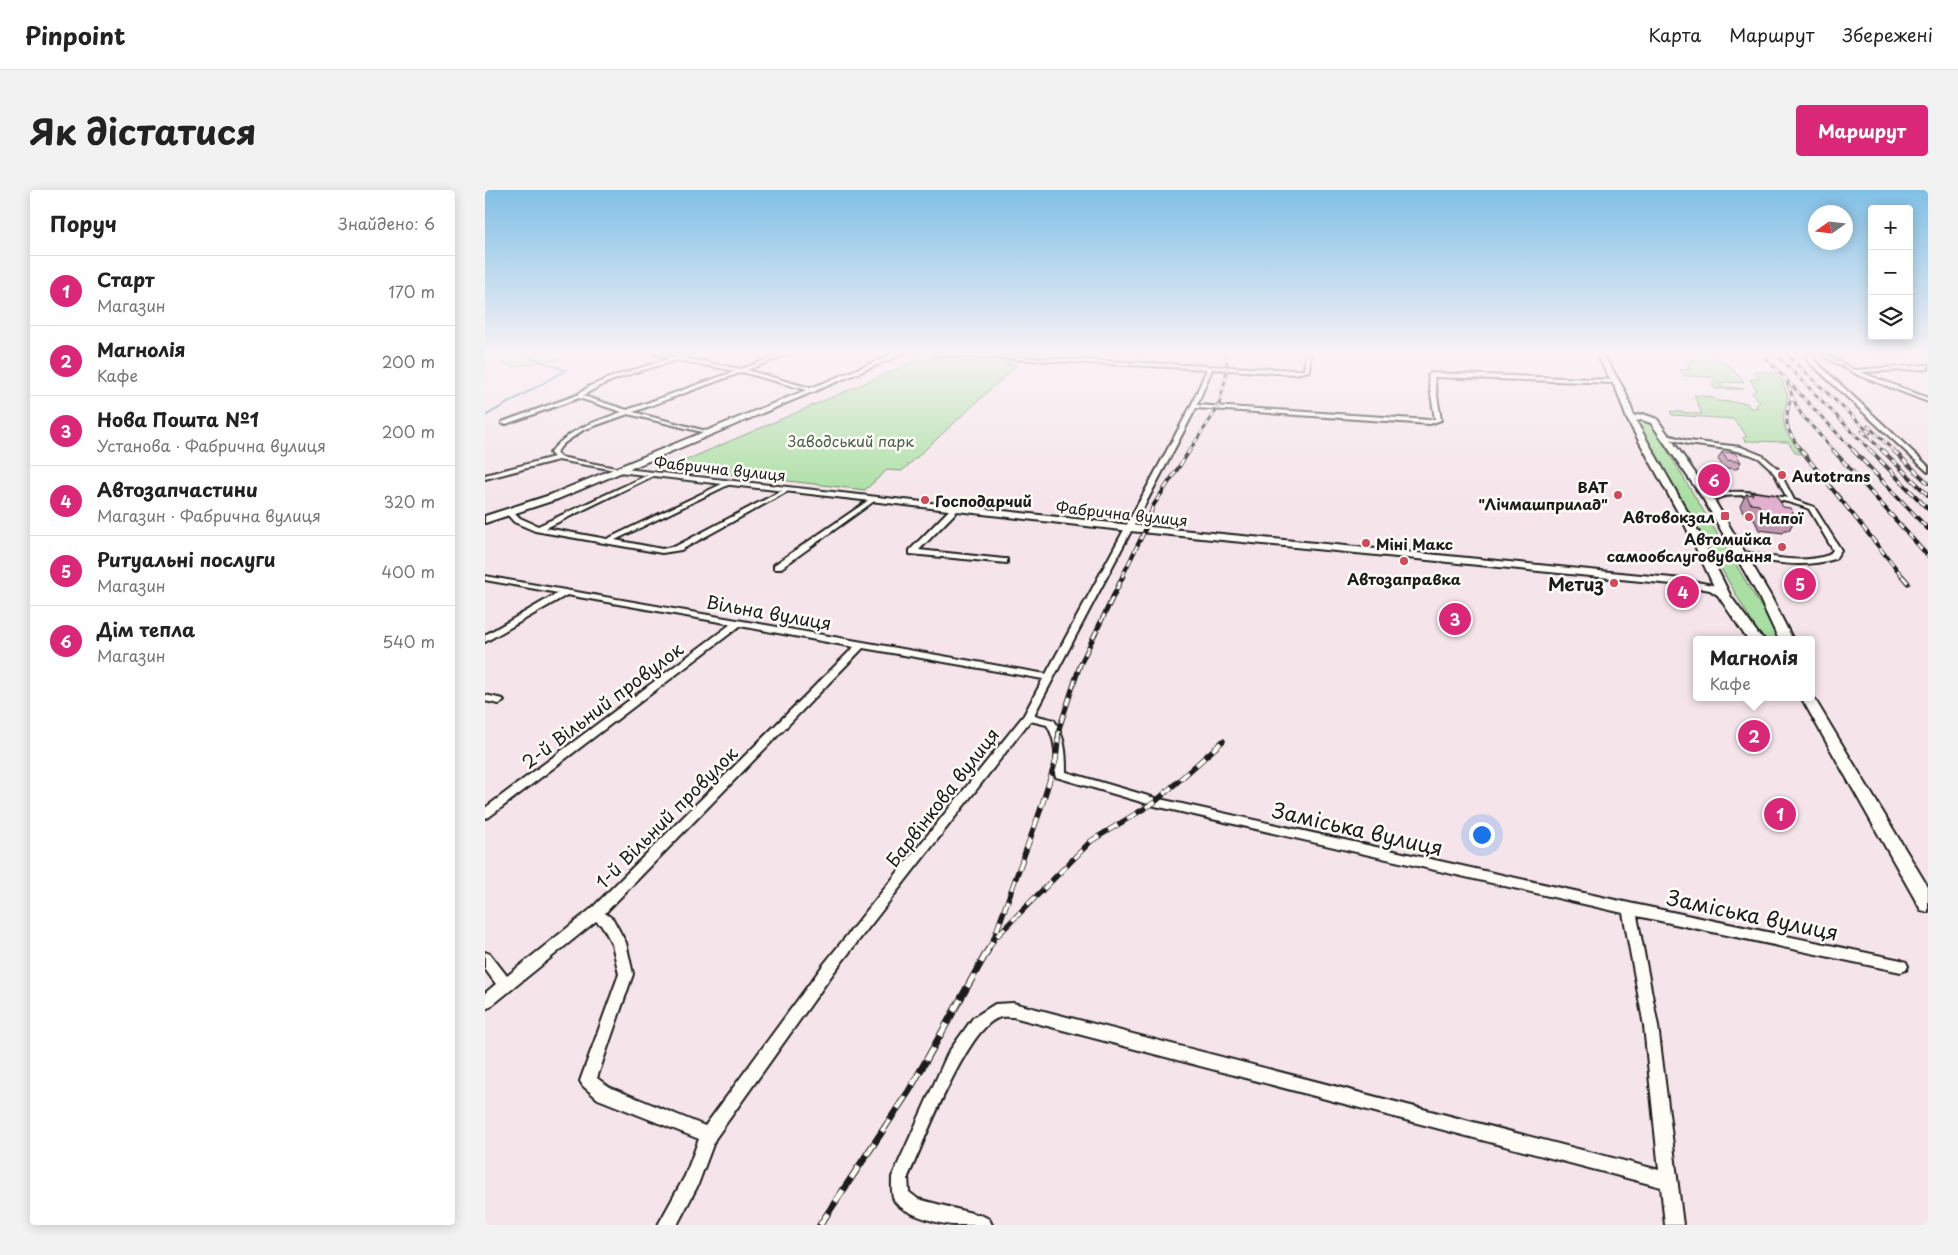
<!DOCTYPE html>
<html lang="uk">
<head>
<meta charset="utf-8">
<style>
  :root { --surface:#fff; --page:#f2f2f2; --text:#222; --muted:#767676; --line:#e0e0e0; --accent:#db2777 }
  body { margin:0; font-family:"Playpen Sans",sans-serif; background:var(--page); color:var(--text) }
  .controls { position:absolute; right:15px; top:15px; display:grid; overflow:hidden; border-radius:5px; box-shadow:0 2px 12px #0003 }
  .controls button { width:45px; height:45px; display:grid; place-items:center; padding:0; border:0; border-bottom:1px solid var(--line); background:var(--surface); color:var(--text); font:25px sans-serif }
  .compass { position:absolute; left:1323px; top:15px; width:45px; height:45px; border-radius:50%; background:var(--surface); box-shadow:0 2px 12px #0003; rotate:256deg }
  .you { position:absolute; left:996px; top:644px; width:18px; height:18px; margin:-12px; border:4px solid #fff; border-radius:50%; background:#1a73e8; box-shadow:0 0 0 8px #1a73e833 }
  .badge { display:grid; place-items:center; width:32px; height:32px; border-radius:50%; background:var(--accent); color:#fff; font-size:16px; font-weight:700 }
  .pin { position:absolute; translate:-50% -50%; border:2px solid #fff; box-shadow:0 1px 5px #0006 }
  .popup { position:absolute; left:1208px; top:446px; width:122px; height:65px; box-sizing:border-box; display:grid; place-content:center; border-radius:5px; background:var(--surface); filter:drop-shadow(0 1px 4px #0005); font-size:16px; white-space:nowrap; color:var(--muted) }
  .popup b { font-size:19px; color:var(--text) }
  .popup::after { content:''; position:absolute; left:50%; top:100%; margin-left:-10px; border:10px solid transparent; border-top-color:var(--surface) }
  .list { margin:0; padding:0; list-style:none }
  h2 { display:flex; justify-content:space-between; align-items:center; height:65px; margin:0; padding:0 20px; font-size:21px }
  h2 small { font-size:16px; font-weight:400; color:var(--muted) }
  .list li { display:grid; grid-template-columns:32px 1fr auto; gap:15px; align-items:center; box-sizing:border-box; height:70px; padding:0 20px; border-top:1px solid var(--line) }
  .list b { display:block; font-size:19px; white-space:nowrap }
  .list p { margin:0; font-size:16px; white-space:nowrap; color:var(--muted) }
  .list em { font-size:16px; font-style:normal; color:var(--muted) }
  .icon { flex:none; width:28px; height:28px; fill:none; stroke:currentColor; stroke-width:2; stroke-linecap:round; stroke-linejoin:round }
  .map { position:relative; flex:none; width:1443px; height:1035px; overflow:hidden; border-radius:5px }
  header { display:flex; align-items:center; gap:30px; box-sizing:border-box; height:70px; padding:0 25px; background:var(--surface); border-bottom:1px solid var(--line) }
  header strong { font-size:24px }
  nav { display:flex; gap:28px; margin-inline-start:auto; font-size:18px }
  .intro { display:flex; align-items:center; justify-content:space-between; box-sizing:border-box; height:120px; padding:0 30px }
  h1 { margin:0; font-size:35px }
  .button { padding:12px 22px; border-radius:5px; background:var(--accent); color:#fff; font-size:18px; font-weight:700 }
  main { display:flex; gap:30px; padding:0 30px }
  aside { flex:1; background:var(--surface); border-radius:5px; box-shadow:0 2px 12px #0003 }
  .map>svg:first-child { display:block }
  .green { fill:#a9dfa2; stroke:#627e5f }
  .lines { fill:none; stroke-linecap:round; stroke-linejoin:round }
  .stream { stroke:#5a8993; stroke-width:2 }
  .minor-casing { stroke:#1c1c1c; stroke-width:4 }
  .tertiary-casing { stroke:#1c1c1c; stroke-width:4 }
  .secondary-casing { stroke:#1c1c1c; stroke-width:4 }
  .minor { fill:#fdfcf7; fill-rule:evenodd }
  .tertiary { fill:#fdfcf7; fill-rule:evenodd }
  .secondary { fill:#fdfcf7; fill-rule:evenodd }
  .rail-far4-casing { stroke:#1c1c1c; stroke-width:3 }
  .rail-far3-casing { stroke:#1c1c1c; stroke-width:4 }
  .rail-far2-casing { stroke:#1c1c1c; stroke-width:5 }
  .rail-far1-casing { stroke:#1c1c1c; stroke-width:5.5 }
  .rail-casing { stroke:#1c1c1c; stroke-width:7 }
  .rail-far4 { stroke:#fdfcf7; stroke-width:2; stroke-dasharray:5; stroke-linecap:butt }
  .rail-far3 { stroke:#fdfcf7; stroke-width:2.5; stroke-dasharray:7; stroke-linecap:butt }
  .rail-far2 { stroke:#fdfcf7; stroke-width:3; stroke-dasharray:9; stroke-linecap:butt }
  .rail-far1 { stroke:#fdfcf7; stroke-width:4; stroke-dasharray:11; stroke-linecap:butt }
  .rail { stroke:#fdfcf7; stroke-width:5; stroke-dasharray:14; stroke-linecap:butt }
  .wall { fill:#c297b2; stroke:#1c1c1c }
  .building { fill:#e2b0cf; stroke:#1c1c1c }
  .poi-dot { fill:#d1495b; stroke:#fdfcf7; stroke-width:2 }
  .labels { text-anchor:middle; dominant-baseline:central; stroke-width:5; stroke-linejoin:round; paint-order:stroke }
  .far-park-label { font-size:15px; fill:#4d604b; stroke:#fdfcf7 }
  .far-street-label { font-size:15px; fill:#1c1c1c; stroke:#fdfcf7 }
  .far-poi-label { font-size:15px; font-weight:bold; fill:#1c1c1c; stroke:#fdfcf7; text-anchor:start }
  .poi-label { font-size:18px; font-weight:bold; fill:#1c1c1c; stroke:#fdfcf7; text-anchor:end }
  .street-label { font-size:18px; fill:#1c1c1c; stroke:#fdfcf7 }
  .near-street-label { font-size:21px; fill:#1c1c1c; stroke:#fdfcf7 }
</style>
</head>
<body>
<header>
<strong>Pinpoint</strong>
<nav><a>Карта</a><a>Маршрут</a><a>Збережені</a></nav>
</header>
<div class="intro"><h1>Як дістатися</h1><a class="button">Маршрут</a></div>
<main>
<aside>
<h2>Поруч<small>Знайдено: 6</small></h2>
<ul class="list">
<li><span class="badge">1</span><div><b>Старт</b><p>Магазин</p></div><em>170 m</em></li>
<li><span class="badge">2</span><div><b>Магнолія</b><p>Кафе</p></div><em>200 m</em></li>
<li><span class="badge">3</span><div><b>Нова Пошта №1</b><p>Установа · Фабрична вулиця</p></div><em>200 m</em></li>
<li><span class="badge">4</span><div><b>Автозапчастини</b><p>Магазин · Фабрична вулиця</p></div><em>320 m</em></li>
<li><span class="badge">5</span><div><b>Ритуальні послуги</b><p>Магазин</p></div><em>400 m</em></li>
<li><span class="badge">6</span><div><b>Дім тепла</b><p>Магазин</p></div><em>540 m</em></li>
</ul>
</aside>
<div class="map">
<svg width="1443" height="1035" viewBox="0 0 1443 1035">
  <rect width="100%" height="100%" fill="#f5e5eb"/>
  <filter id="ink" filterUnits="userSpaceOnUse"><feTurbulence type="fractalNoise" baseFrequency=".02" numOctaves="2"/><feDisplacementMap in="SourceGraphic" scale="10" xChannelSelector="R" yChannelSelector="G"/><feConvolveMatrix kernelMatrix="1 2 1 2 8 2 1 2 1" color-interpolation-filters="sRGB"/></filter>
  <g filter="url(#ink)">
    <g class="green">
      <polygon points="23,164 62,164 76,169 27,177 12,170"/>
      <polygon points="447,164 531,168 520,174 532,175 417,281 402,280 380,300 185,277"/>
      <path d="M1204,166C1235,168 1240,168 1259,193L1242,192L1234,193L1235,196L1259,199H1231L1227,195L1230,191L1227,187L1199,186L1195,179L1206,180L1202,172L1208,173Z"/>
      <polygon points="1269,181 1290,183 1297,191 1303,206 1298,228 1301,242 1316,264 1311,263 1303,252 1260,251 1258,248 1262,246 1248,229 1187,225 1185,221 1217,224 1209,205 1226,207 1233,211 1262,213 1265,218 1272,218 1271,215 1275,212 1267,203 1271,200 1265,189 1274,189"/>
      <polygon points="1154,229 1165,232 1296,450 1281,450 1275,446 1151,231"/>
    </g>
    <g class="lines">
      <polyline class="stream" points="0,226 81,180 35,164"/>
      <defs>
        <g id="minor">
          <path d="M168,164H175L192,167L207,164L198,168L256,179L299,164H304L262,180L332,200L329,202L257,182L148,222L225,242V244L143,224L98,240L78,254L71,263L75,267L136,279V281L73,270L0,289V285L69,267L65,263C83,239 110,232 137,222L94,208L21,234H17V232L92,205L105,196L127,187L186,168ZM192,170L251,181L142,220L98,206C125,187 161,180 192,170Z"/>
          <path d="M447,164H469L810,180H819L821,164H825L824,181L810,184L727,179L712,215L945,230L950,229L943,185L946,183L1132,190L1133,191L1130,193L949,187L956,230L945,234L711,218L549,525L569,530C580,547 581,562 581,582L670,608L1144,713L1416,770L1421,772L1423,776L1421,780L1416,782L1152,726L1173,836L1198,1035H1180L1176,997L528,827C524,827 517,826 513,828C481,839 438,955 423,987L424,1002L433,1009L498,1026L504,1029L507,1035C494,1035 481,1035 468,1035C453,1034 416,1023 409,1010C406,1004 407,994 407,987L463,863L488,828L510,814L528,813L1174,980L1159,836L1138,723L670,616L571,587L570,584C571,566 571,550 562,535L545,531L349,782L230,949L212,997L192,1035H173L200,986L214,949L113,909L98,896L95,891L134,784L127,754L118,737L111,731L5,817L0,819V803L11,794L0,779V762L5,764L22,786L106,719L369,457L255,436L4,627L0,628V618L246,434L82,405L0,452V445L73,403L0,390V386L561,484L706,216L722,179L449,165ZM378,458L558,489L539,525L339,774L220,936L124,897L112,888L148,784L141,753L128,729L120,723Z"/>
          <polygon points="1335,164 1340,164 1369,180 1443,175 1443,179 1375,182 1443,208 1443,212 1373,185"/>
          <path d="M1179,244L1203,251L1256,257L1278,266L1293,279L1309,310L1329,317L1356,360L1350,369C1317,379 1283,372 1250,365V361H1253C1283,366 1315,375 1344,365L1348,360L1324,319C1303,310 1263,303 1240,306C1233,307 1228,312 1222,311L1221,310C1238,295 1280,304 1302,308L1291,286L1284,277L1274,268L1264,264L1243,259L1203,254L1177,247V245Z"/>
          <polygon points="165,284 170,285 61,338 122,349 241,292 245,292 245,294 130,350 177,359 191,356 300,299 305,300 196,360 177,363 50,341 29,332 21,323 28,321 35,328 53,336"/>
          <polygon points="387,308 392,309 295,379 289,379 289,375"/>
          <polygon points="467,317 474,319 434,360 519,369 522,369 522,373 425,364 425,360"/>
          <polygon points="0,505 18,509 19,511 14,514 0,511"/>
        </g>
        <g id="tertiary">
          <polygon points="1325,164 1331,164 1328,167 1329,170 1443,276 1443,282 1324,172 1322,167"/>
          <polygon points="131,278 645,335 1197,389 1232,396 1245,407 1240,410 1225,400 1197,395 645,341 134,282 130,280"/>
        </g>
        <g id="secondary">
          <polygon points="409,164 418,164 73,309 0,333 0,326 65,305"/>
          <polygon points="1111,164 1118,164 1140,201 1149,226 1158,224 1172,229 1229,310 1285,405 1308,450 1294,450 1273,405 1219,310 1166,233 1157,230 1151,231 1210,335 1246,407 1274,445 1280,450 1263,450 1234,407 1200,335 1142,229 1132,201"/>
          <polygon points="1326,503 1443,697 1443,722 1436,720 1316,507 1326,507"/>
        </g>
      </defs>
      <use href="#minor" class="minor-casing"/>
      <use href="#tertiary" class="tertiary-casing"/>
      <use href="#secondary" class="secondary-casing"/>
      <use href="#minor" class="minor"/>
      <use href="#tertiary" class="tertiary"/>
      <use href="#secondary" class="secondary"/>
      <defs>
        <g id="rail-far4">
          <polyline points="1277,164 1369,261"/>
          <polyline points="1291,164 1386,261"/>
          <polyline points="1301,164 1385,243"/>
          <path d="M1300,187L1307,205C1298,231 1300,240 1317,261"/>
          <polyline points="1307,207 1316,224 1349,261"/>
          <polyline points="1383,236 1409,261"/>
          <polyline points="1377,241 1398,261"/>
          <polyline points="704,261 733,218 741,187 742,164"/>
        </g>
        <g id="rail-far3">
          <polyline points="1316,260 1418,387"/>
          <polyline points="1348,260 1443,366"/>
          <polyline points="1368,260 1443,339"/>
          <polyline points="1385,260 1443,319"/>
          <polyline points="1397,260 1443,305"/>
          <polyline points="1408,260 1443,293"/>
          <polyline points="637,387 660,340 668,316 705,260"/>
        </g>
        <g id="rail-far2">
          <polyline points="1417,386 1423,393"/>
          <polyline points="573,550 574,539 595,475 638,386"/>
        </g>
        <g id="rail-far1">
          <polyline points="512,746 606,651 670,612 738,551"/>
          <polyline points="502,761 508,751 554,624 571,570 573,549"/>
        </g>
        <polyline id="rail" points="335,1035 424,901 503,760"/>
      </defs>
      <use href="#rail-far4" class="rail-far4-casing"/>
      <use href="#rail-far3" class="rail-far3-casing"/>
      <use href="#rail-far2" class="rail-far2-casing"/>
      <use href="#rail-far1" class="rail-far1-casing"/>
      <use href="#rail" class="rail-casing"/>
      <use href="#rail-far4" class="rail-far4"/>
      <use href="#rail-far3" class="rail-far3"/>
      <use href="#rail-far2" class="rail-far2"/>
      <use href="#rail-far1" class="rail-far1"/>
      <use href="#rail" class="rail"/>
    </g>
    <g class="wall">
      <polygon points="1237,262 1256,272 1252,279 1239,278 1233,269"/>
      <polygon points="1267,302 1298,317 1311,328 1304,340 1300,340 1298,343 1274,340 1268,327 1260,326 1255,316 1261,304 1265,305"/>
    </g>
    <g class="building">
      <polygon points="1237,262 1250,263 1256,272 1242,270"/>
      <polygon points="1267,302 1291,305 1298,317 1305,318 1311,328 1303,327 1305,330 1280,327 1274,315 1266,314 1261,304 1268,305"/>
    </g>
  </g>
  <linearGradient id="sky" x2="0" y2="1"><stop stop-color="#80c0e6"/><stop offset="0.53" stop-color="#faf3f6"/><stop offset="1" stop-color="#faf3f6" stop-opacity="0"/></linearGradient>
  <rect width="1443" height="308" fill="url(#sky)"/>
  <g class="poi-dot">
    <circle cx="1297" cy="285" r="5"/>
    <circle cx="1133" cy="305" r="5"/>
    <circle cx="440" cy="310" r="5"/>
    <rect x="1235" y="321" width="10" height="10" rx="2.5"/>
    <circle cx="1264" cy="327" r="5"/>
    <circle cx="881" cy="353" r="5"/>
    <circle cx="1297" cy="357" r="5"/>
    <circle cx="919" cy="371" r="5"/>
    <circle cx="1129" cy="393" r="5"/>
  </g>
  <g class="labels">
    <g class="far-park-label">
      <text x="366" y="250">Заводський парк</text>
    </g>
    <g class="far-street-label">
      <text transform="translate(235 278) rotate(6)">Фабрична вулиця</text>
      <text transform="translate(637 323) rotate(6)">Фабрична вулиця</text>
    </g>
    <g class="far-poi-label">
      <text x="1307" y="285">Autotrans</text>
      <text x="1123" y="296" text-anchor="end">ВАТ<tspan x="1123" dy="17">"Лічмашприлад"</tspan></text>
      <text x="450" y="310">Господарчий</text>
      <text x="1230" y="326" text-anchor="end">Автовокзал</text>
      <text x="1274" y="327">Напої</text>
      <text x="1287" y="348" text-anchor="end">Автомийка<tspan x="1287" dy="17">самообслуговування</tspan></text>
      <text x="891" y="353">Міні Макс</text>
      <text x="919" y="388" text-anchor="middle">Автозаправка</text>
    </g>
    <g class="poi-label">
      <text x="1119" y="393">Метиз</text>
    </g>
    <g class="street-label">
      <text transform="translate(284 422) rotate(10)">Вільна вулиця</text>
      <text transform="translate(117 515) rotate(-37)">2-й Вільний провулок</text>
      <text transform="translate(457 607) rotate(-52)">Барвінкова вулиця</text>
      <text transform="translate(181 627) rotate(-45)">1-й Вільний провулок</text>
    </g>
    <g class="near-street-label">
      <text transform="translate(873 638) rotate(13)">Заміська вулиця</text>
      <text transform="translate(1268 724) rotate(12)">Заміська вулиця</text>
    </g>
  </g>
</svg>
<div class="controls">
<button>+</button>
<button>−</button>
<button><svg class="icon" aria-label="layers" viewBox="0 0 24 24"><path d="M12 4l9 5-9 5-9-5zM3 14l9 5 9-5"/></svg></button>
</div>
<svg class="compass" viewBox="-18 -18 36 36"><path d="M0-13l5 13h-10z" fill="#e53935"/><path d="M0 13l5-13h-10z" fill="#767676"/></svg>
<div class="you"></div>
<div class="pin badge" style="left:1295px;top:624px">1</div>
<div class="pin badge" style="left:1269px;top:546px">2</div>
<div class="popup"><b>Магнолія</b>Кафе</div>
<div class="pin badge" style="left:970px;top:429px">3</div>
<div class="pin badge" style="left:1198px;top:402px">4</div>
<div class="pin badge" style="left:1315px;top:394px">5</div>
<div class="pin badge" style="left:1229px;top:290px">6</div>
</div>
</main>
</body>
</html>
